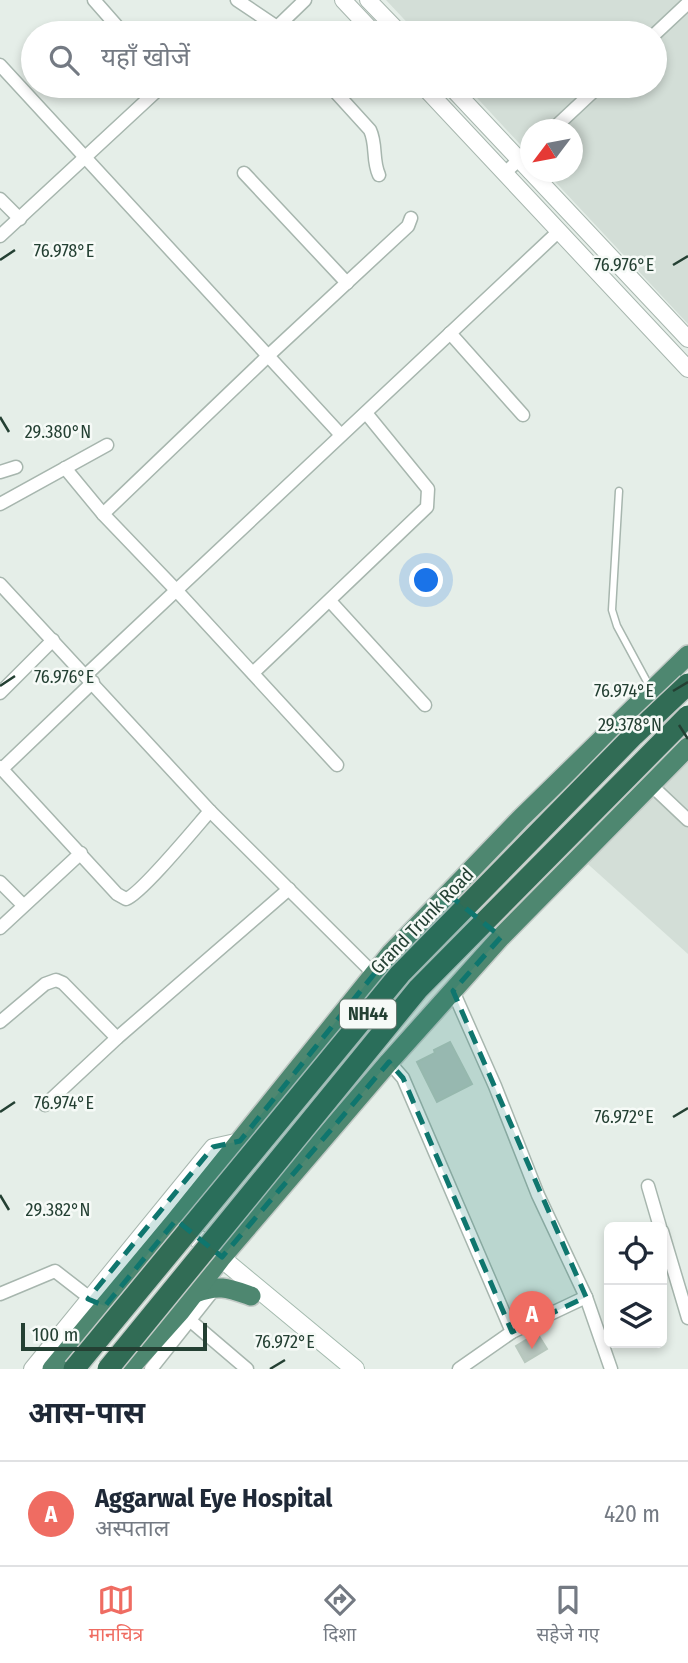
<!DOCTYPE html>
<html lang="hi">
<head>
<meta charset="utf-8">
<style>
  :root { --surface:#fff; --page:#f6f6f7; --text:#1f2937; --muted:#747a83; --line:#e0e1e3; --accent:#ef6c62 }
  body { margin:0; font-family:"Fira Sans Condensed","Noto Sans Devanagari",sans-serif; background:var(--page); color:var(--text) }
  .controls { position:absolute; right:21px; bottom:21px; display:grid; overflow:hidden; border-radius:10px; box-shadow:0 4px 10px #0003 }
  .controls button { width:63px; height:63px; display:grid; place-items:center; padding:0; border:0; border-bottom:2px solid var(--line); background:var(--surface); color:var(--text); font:35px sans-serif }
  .compass { position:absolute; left:520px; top:119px; width:63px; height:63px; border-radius:50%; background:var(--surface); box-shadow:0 4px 10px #0003; rotate:238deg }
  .scale { position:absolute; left:21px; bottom:18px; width:186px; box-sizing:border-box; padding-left:7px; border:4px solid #244033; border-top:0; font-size:19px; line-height:24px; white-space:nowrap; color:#244033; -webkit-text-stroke:5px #f6faf7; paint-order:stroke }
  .you { position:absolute; left:427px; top:581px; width:24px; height:24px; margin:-18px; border:5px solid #fff; border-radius:50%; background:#1a73e8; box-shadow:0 0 0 10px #1a73e833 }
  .badge { display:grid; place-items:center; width:46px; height:46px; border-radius:50%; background:var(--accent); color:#fff; font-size:23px; font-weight:700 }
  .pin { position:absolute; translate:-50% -58px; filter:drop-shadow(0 2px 4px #0008) }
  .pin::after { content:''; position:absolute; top:37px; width:24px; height:21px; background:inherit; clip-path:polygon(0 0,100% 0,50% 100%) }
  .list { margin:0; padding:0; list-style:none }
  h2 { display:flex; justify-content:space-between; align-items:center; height:91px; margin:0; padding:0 28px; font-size:30px }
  h2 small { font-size:23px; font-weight:400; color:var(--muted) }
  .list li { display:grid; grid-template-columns:46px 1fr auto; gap:21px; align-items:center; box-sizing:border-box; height:105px; padding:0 28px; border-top:2px solid var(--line) }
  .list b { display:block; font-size:26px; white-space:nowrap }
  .list p { margin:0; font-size:23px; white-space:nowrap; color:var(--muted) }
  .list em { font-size:23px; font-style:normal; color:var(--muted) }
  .icon { flex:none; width:38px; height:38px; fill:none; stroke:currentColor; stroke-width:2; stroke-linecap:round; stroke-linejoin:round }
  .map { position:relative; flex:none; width:688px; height:1369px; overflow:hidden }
  .search { position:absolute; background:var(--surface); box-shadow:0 4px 10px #0003; left:21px; right:21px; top:21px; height:77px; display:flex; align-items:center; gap:18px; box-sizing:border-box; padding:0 24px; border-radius:38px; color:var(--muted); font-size:26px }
  .sheet { height:196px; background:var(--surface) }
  nav { display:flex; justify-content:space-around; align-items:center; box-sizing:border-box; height:98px; border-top:2px solid var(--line); background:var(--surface); font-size:19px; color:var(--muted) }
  nav a { display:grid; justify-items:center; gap:4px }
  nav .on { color:var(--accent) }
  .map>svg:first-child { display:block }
  .built { fill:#d3ded7 }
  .building { fill:#bac9c1; stroke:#b8c8be; stroke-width:2 }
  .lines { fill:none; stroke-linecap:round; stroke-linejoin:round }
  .service-casing { stroke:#a7b6ae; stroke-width:9 }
  .minor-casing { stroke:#a7b6ae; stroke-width:15 }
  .tertiary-casing { stroke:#a7b6ae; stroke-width:18 }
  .secondary-casing { stroke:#a4baae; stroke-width:20 }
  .trunk-casing { stroke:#c2cac6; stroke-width:22 }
  .service { stroke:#fff; stroke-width:6 }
  .minor { stroke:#fff; stroke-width:12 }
  .tertiary { stroke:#fff; stroke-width:16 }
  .secondary { stroke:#fff; stroke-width:18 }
  .trunk { stroke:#4e8770; stroke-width:19 }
  .motorway-bridge-casing { stroke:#c2cac6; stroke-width:24; stroke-linecap:butt }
  .motorway-bridge { stroke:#316c55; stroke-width:21 }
  .marked { fill:#0f766e; fill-opacity:0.2; stroke:#0f766e; stroke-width:5; stroke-dasharray:14 9; stroke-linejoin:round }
  .ticks { fill:none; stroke:#244033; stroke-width:2.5 }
  .labels { text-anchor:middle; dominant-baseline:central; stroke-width:5; stroke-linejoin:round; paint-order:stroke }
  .shield { fill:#f6faf7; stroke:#63786e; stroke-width:2 }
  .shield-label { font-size:18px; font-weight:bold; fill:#244033 }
  .street-label { font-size:19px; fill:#244033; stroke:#f6faf7 }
  .ticks-label { font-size:18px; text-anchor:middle; fill:#244033; stroke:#f6faf7; stroke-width:5; stroke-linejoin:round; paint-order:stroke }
</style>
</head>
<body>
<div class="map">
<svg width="688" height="1369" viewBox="0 0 688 1369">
  <rect width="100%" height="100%" fill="#e5eee8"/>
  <g class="built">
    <polygon points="386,0 688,0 688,324 546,172 572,172 572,130 530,130 530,155 466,86 655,86 655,33 417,33"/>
    <polygon points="688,753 688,954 580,857"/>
  </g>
  <g class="building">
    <polygon points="450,1042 472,1084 437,1102 417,1062 435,1053 434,1050"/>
    <polygon points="537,1333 547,1349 525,1362 516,1346"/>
  </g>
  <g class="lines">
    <defs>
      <polyline id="service" points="619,491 612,610 617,626 651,689"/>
      <g id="minor">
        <polyline points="94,0 123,33"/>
        <polyline points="237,0 277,27"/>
        <polyline points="282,33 277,27 305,0"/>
        <polyline points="655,34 688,3"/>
        <polyline points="0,65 341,435"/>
        <path d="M330,86L370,130C377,145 372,160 379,175"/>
        <polyline points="552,130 599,86"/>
        <polyline points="244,173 347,283"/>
        <polyline points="505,173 530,149"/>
        <polyline points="0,199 20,219"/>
        <polyline points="0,236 162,86"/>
        <polyline points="450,333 523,415"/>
        <polyline points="65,468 103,514 176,590 337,765"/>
        <polyline points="0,472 16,467"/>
        <polyline points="0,504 107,445"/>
        <polyline points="103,514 269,355 408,226 411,218"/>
        <polyline points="0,584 210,811 374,974"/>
        <polyline points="330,601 425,705"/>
        <polyline points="253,673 427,507 428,489 366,413"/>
        <polyline points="86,675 559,231"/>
        <polyline points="0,693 53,640"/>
        <path d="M0,767L117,894L126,899C141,894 196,827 210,811"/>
        <polyline points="2,769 93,682"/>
        <polyline points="651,785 688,820"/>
        <polyline points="0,882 23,905"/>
        <polyline points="0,928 81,853"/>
        <polyline points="453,991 495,1086 538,1195 586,1297 611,1369"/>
        <polyline points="0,1022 45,984 56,980 63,983 117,1038"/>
        <polyline points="389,1062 403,1078 512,1332"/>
        <polyline points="45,1105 117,1038 289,889"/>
        <polyline points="648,1186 660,1227"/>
        <polyline points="662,1231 688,1318"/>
        <polyline points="0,1294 55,1271 95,1302"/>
        <polyline points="186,1317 247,1369"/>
        <polyline points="151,1369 216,1287"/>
        <polyline points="459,1369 512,1332 586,1297"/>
      </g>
      <g id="tertiary">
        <polyline points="343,0 374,33"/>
        <polyline points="368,0 400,33"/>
        <polyline points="423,86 688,369"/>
        <polyline points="450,86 530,171"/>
        <polyline points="531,172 688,339"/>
        <polyline points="32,1369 213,1147 240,1141"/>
      </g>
      <polyline id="secondary" points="179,1223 355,1369"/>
      <g id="trunk">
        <path d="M195,1293C219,1284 228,1288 251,1296"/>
        <polyline points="52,1369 176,1220 391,953 521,818 688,655"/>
        <polyline points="129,1369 180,1312 222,1257 389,1062 501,937 688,747"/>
      </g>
    </defs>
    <use href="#service" class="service-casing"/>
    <use href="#minor" class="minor-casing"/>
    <use href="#tertiary" class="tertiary-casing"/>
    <use href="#secondary" class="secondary-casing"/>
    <use href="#trunk" class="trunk-casing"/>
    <use href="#service" class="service"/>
    <use href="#minor" class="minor"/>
    <use href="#tertiary" class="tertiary"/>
    <use href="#secondary" class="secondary"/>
    <use href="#trunk" class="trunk"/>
    <defs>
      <g id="motorway-bridge">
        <polyline points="74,1369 400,974 634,735 688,684"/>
        <polyline points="108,1369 418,989 688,716"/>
      </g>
    </defs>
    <use href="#motorway-bridge" class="motorway-bridge-casing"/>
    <use href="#motorway-bridge" class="motorway-bridge"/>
  </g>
  <path class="marked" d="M448,894L501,937L453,991L586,1297L512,1332L403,1078L389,1062L222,1257L176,1220L105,1306L88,1299L213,1147L240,1141L391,953Z"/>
  <path class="ticks" d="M0,260L15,250M673,265L688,256M0,417L9,432M0,686L15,676M673,691L688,682M679,725L688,739M0,1112L15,1102M673,1117L688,1108M0,1195L9,1210M270,1369L285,1360"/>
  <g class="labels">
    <rect class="shield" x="340" y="999.5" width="56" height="29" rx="5"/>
    <g class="shield-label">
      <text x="368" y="1014">NH44</text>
    </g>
    <g class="street-label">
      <text transform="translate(422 921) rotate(-46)">Grand Trunk Road</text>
    </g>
  </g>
  <g class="ticks-label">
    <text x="64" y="257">76.978°E</text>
    <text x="624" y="271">76.976°E</text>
    <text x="58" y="438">29.380°N</text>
    <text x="64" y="683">76.976°E</text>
    <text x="624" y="697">76.974°E</text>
    <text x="630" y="731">29.378°N</text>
    <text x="64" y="1109">76.974°E</text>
    <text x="624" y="1123">76.972°E</text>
    <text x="58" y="1216">29.382°N</text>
    <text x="285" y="1348">76.972°E</text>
  </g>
</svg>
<div class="controls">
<button><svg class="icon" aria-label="locate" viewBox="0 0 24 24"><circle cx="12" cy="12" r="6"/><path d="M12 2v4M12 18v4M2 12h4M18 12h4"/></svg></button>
<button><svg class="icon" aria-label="layers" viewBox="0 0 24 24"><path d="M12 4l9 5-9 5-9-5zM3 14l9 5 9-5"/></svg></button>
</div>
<svg class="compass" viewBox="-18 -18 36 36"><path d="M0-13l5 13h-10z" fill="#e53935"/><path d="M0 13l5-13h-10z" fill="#747a83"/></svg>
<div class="scale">100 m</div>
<div class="you"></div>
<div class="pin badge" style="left:532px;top:1349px">A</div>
<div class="search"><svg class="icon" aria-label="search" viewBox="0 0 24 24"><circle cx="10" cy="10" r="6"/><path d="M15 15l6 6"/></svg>यहाँ खोजें</div>
</div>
<section class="sheet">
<h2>आस-पास<small></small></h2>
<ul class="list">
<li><span class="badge">A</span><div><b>Aggarwal Eye Hospital</b><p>अस्पताल</p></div><em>420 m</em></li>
</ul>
</section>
<nav>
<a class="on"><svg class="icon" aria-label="map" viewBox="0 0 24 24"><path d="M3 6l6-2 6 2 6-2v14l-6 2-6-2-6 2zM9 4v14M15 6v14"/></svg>मानचित्र</a>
<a><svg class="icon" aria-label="directions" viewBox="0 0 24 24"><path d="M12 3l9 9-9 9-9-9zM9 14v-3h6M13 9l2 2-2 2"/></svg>दिशा</a>
<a><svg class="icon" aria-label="saved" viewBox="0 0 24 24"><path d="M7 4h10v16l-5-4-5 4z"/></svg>सहेजे गए</a>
</nav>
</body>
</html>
